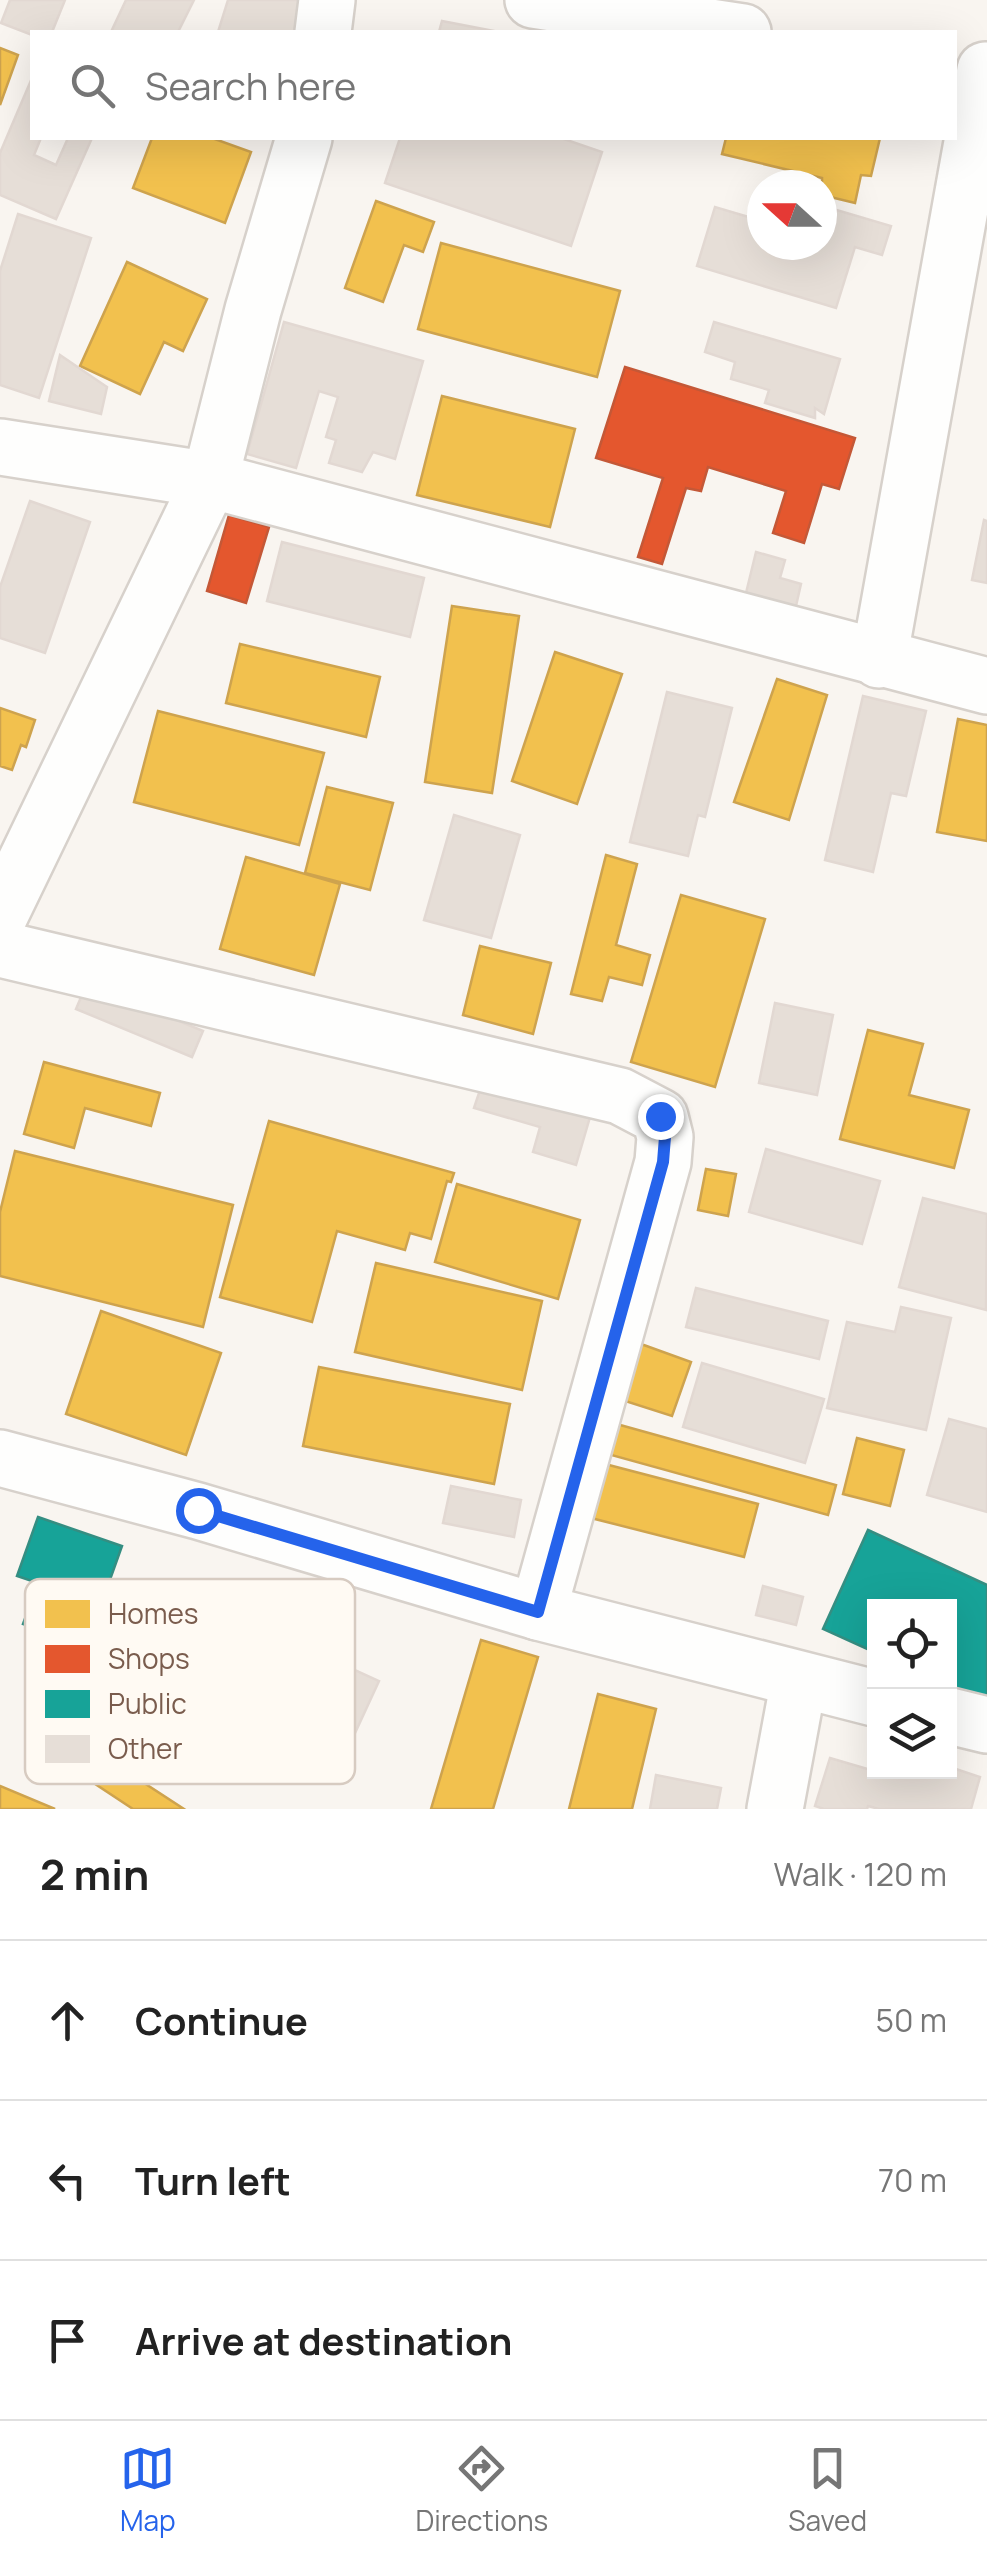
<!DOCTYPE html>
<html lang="en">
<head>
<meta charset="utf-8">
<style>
  :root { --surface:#fff; --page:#f2f2f2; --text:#222; --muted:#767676; --line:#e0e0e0; --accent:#2563eb }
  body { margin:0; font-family:Manrope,sans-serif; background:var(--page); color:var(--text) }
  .controls { position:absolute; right:30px; bottom:30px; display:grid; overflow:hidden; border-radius:0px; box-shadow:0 10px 40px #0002 }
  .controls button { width:90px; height:90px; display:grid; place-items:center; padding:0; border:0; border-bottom:2px solid var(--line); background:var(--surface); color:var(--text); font:50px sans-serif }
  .compass { position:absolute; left:747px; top:170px; width:90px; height:90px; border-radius:50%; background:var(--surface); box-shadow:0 10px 40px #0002; rotate:291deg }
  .stop { position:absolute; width:30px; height:30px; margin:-22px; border:8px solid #2563eb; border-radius:50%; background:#fff }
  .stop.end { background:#2563eb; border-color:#fff; box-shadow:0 2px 10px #0008 }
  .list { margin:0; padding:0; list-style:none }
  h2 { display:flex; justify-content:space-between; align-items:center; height:130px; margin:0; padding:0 40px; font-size:42px }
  h2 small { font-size:32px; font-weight:400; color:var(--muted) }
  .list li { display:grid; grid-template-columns:65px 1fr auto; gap:30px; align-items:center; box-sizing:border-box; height:160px; padding:0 40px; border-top:2px solid var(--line) }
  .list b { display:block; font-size:38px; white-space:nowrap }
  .list em { font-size:32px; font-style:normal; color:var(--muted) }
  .icon { flex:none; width:55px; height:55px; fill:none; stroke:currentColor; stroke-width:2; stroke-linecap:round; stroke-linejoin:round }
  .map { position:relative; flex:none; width:987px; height:1809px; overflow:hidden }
  .search { position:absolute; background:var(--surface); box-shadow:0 10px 40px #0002; left:30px; right:30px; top:30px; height:110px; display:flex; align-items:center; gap:25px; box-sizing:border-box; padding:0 35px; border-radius:0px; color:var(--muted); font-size:38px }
  .sheet { height:610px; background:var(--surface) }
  nav { display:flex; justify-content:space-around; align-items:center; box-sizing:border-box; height:140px; border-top:2px solid var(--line); background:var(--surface); font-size:28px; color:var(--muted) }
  nav a { display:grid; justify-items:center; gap:5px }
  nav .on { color:var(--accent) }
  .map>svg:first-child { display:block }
  .homes { fill:#f2c14e; stroke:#cea34e; stroke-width:2.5 }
  .shops { fill:#e4572e; stroke:#c45837; stroke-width:2.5 }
  .public { fill:#17a398; stroke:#358e82; stroke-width:2.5 }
  .building { fill:#e6ded7; stroke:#e2d8d2; stroke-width:2.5 }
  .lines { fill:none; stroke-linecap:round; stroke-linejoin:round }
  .minor-casing { stroke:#d7d1cb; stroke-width:60 }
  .minor { stroke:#fefefd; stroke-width:55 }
  .route { stroke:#2563eb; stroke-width:12 }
  .key { fill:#fffaf3; stroke:#d7cbc1; stroke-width:2.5 }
  .key-label { font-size:28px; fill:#7a5c4d }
</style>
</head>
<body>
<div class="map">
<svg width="987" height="1809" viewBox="0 0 987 1809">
  <rect width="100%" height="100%" fill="#f9f5f0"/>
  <g class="homes">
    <polygon points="0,48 18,55 0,105"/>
    <polygon points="152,138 212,138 251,152 225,223 133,188"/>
    <polygon points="726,138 880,138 871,176 861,175 855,203 822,195 822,178 722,154"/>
    <polygon points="376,201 434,222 423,252 404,245 383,302 345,288"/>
    <polygon points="441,243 620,291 597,377 418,329"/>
    <polygon points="127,262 207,299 183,351 164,342 140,394 80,366"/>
    <polygon points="442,396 575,429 550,527 417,495"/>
    <polygon points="452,606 519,616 492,793 425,782"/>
    <polygon points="240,644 380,677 366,737 226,703"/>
    <polygon points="555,652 622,674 577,804 512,781"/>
    <polygon points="777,679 827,695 789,820 734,802"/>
    <polygon points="0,708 35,720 26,747 21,745 12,770 0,766"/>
    <polygon points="158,711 324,753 299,845 134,802"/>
    <polygon points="958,719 987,725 987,841 937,832"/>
    <polygon points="327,787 393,803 370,890 305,873"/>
    <polygon points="606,855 637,864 616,945 650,955 642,985 609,977 602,1001 571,994"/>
    <polygon points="246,857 340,884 314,975 220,949"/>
    <polygon points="681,895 765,919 715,1087 631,1062"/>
    <polygon points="480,946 551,963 533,1034 463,1015"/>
    <polygon points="868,1030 923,1044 909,1095 969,1110 954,1168 840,1139"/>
    <polygon points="44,1062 160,1093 151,1126 85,1108 74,1148 24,1134"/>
    <polygon points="269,1121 454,1173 451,1182 447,1181 431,1239 410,1233 405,1250 337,1231 312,1322 220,1297"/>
    <polygon points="15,1151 233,1205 203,1327 0,1276 0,1212"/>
    <polygon points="706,1169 736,1174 728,1216 698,1210"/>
    <polygon points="457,1184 580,1220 558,1299 435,1262"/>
    <polygon points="376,1263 542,1301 522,1390 355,1352"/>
    <polygon points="101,1311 221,1353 186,1455 66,1414"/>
    <polygon points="641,1344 691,1362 672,1416 622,1400"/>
    <polygon points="319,1367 510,1404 494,1484 303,1446"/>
    <polygon points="613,1423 836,1485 828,1515 604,1453"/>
    <polygon points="857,1438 904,1450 890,1506 843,1494"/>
    <polygon points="605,1464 758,1504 744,1557 591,1518"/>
    <polygon points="481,1640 538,1657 493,1809 431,1809"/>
    <polygon points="598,1694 656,1709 632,1809 569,1809"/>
    <polygon points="92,1749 184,1809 133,1809 77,1772"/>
    <polygon points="0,1786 55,1809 0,1809"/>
  </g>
  <g class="shops">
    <polygon points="625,367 855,438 839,489 822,484 804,543 773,533 786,491 708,467 701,491 686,488 662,564 638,557 663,478 596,458"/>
    <polygon points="229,515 269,527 246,603 207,591"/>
  </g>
  <g class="public">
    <polygon points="38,1517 122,1546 86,1647 23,1624 38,1583 17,1576"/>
    <polygon points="868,1530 987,1585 987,1704 950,1687 950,1606 874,1606 874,1652 823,1629"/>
  </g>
  <g class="building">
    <polygon points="10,0 65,0 52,32 32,35 1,23"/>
    <polygon points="126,0 194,0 178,32 111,32"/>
    <polygon points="228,0 306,0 297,32 218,32"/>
    <polygon points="442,21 499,32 439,32"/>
    <polygon points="32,78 32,138 41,138 34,155 56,165 68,138 92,138 56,219 0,195 0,153"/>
    <polygon points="400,138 561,138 602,152 571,246 385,183"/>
    <polygon points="823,206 891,226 882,255 855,247 836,308 697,266 715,207 762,221 762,245 822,245"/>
    <polygon points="18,214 91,238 39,398 0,385 0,271"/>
    <polygon points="284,322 423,361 395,459 373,452 362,472 329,463 336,440 326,437 338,397 319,391 296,468 247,454"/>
    <polygon points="714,322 840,359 824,414 815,408 815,418 765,403 769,390 731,379 735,362 705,352"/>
    <polygon points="60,355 107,387 101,414 49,401"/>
    <polygon points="30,501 90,522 45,653 0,638 0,587"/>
    <polygon points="984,520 987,521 987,583 972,580"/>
    <polygon points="282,542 424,578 410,637 267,601"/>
    <polygon points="756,552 785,560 780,578 801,584 796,606 746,593"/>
    <polygon points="667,692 732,708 705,817 698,815 688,856 630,842"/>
    <polygon points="863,696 926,711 906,796 891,793 873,872 825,860"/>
    <polygon points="454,815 520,835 491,938 424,920"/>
    <polygon points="87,983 203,1031 192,1057 76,1009"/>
    <polygon points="775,1003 833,1015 817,1095 759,1083"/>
    <polygon points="482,1084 590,1117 576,1165 533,1152 540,1127 474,1108"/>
    <polygon points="766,1149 880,1181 862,1244 749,1212"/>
    <polygon points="923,1198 987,1214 986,1310 899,1287"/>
    <polygon points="696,1288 828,1321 819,1359 686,1327"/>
    <polygon points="901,1307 951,1318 926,1430 827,1408 847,1322 895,1332"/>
    <polygon points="702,1363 824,1399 805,1463 683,1427"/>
    <polygon points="949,1419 987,1429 987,1512 927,1495"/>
    <polygon points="451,1486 521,1500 514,1537 443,1523"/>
    <polygon points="763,1586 803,1597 796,1625 756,1615"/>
    <polygon points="274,1633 379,1681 332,1783 228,1734"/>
    <polygon points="830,1758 881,1773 950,1772 950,1767 980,1777 971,1809 879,1809 868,1806 867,1809 824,1809 815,1806"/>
    <polygon points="656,1775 721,1788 717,1809 650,1809"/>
  </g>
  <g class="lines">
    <defs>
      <g id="minor">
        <polyline points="533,0 743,32"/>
        <polyline points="323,32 327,0"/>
        <polyline points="0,447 210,480 987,686"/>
        <polyline points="879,660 985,70"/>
        <polyline points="0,915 210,480 253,310 304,138"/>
        <polyline points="0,949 620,1096 660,1117 665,1137 663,1162 538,1612"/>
        <polyline points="0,1458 198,1511 538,1612 874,1698"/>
        <polyline points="950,1716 987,1725"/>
        <polyline points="775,1809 799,1680"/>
      </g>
    </defs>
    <use href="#minor" class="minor-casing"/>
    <use href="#minor" class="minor"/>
  </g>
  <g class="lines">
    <polyline class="route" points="198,1510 538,1612 663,1162 665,1137 660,1116"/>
  </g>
  <rect x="25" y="1579" width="330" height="205" rx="15" class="key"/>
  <rect x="45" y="1600" width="45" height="28" fill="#f2c14e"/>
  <rect x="45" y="1645" width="45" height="28" fill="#e4572e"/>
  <rect x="45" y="1690" width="45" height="28" fill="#17a398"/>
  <rect x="45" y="1735" width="45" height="28" fill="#e6ded7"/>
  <g class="key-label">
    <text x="108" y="1624">Homes</text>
    <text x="108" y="1669">Shops</text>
    <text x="108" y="1714">Public</text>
    <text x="108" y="1759">Other</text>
  </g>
</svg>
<div class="controls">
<button><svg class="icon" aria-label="locate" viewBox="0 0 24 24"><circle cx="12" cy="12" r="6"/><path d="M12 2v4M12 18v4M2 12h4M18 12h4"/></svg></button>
<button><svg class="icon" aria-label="layers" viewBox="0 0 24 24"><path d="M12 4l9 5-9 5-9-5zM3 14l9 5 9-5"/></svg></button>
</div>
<svg class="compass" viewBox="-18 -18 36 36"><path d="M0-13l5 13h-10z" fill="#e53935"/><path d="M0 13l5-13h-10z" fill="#767676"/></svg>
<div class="stop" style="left:198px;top:1510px"></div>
<div class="stop end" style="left:660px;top:1116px"></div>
<div class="search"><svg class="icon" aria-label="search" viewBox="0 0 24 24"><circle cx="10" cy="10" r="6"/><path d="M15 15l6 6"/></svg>Search here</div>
</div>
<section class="sheet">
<h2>2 min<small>Walk · 120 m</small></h2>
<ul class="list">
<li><svg class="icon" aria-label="ahead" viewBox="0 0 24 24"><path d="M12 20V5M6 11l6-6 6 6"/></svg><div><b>Continue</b></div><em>50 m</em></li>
<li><svg class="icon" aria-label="left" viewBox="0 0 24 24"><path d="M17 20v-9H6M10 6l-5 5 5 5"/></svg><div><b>Turn left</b></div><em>70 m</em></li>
<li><svg class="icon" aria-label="arrive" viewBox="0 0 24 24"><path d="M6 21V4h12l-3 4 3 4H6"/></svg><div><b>Arrive at destination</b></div></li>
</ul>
</section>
<nav>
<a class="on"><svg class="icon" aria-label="map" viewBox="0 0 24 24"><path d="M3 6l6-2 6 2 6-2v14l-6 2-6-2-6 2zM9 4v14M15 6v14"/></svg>Map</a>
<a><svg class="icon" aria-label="directions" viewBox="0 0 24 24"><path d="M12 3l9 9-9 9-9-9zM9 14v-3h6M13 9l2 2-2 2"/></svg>Directions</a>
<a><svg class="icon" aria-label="saved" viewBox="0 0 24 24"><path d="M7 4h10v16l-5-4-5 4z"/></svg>Saved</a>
</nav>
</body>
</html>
